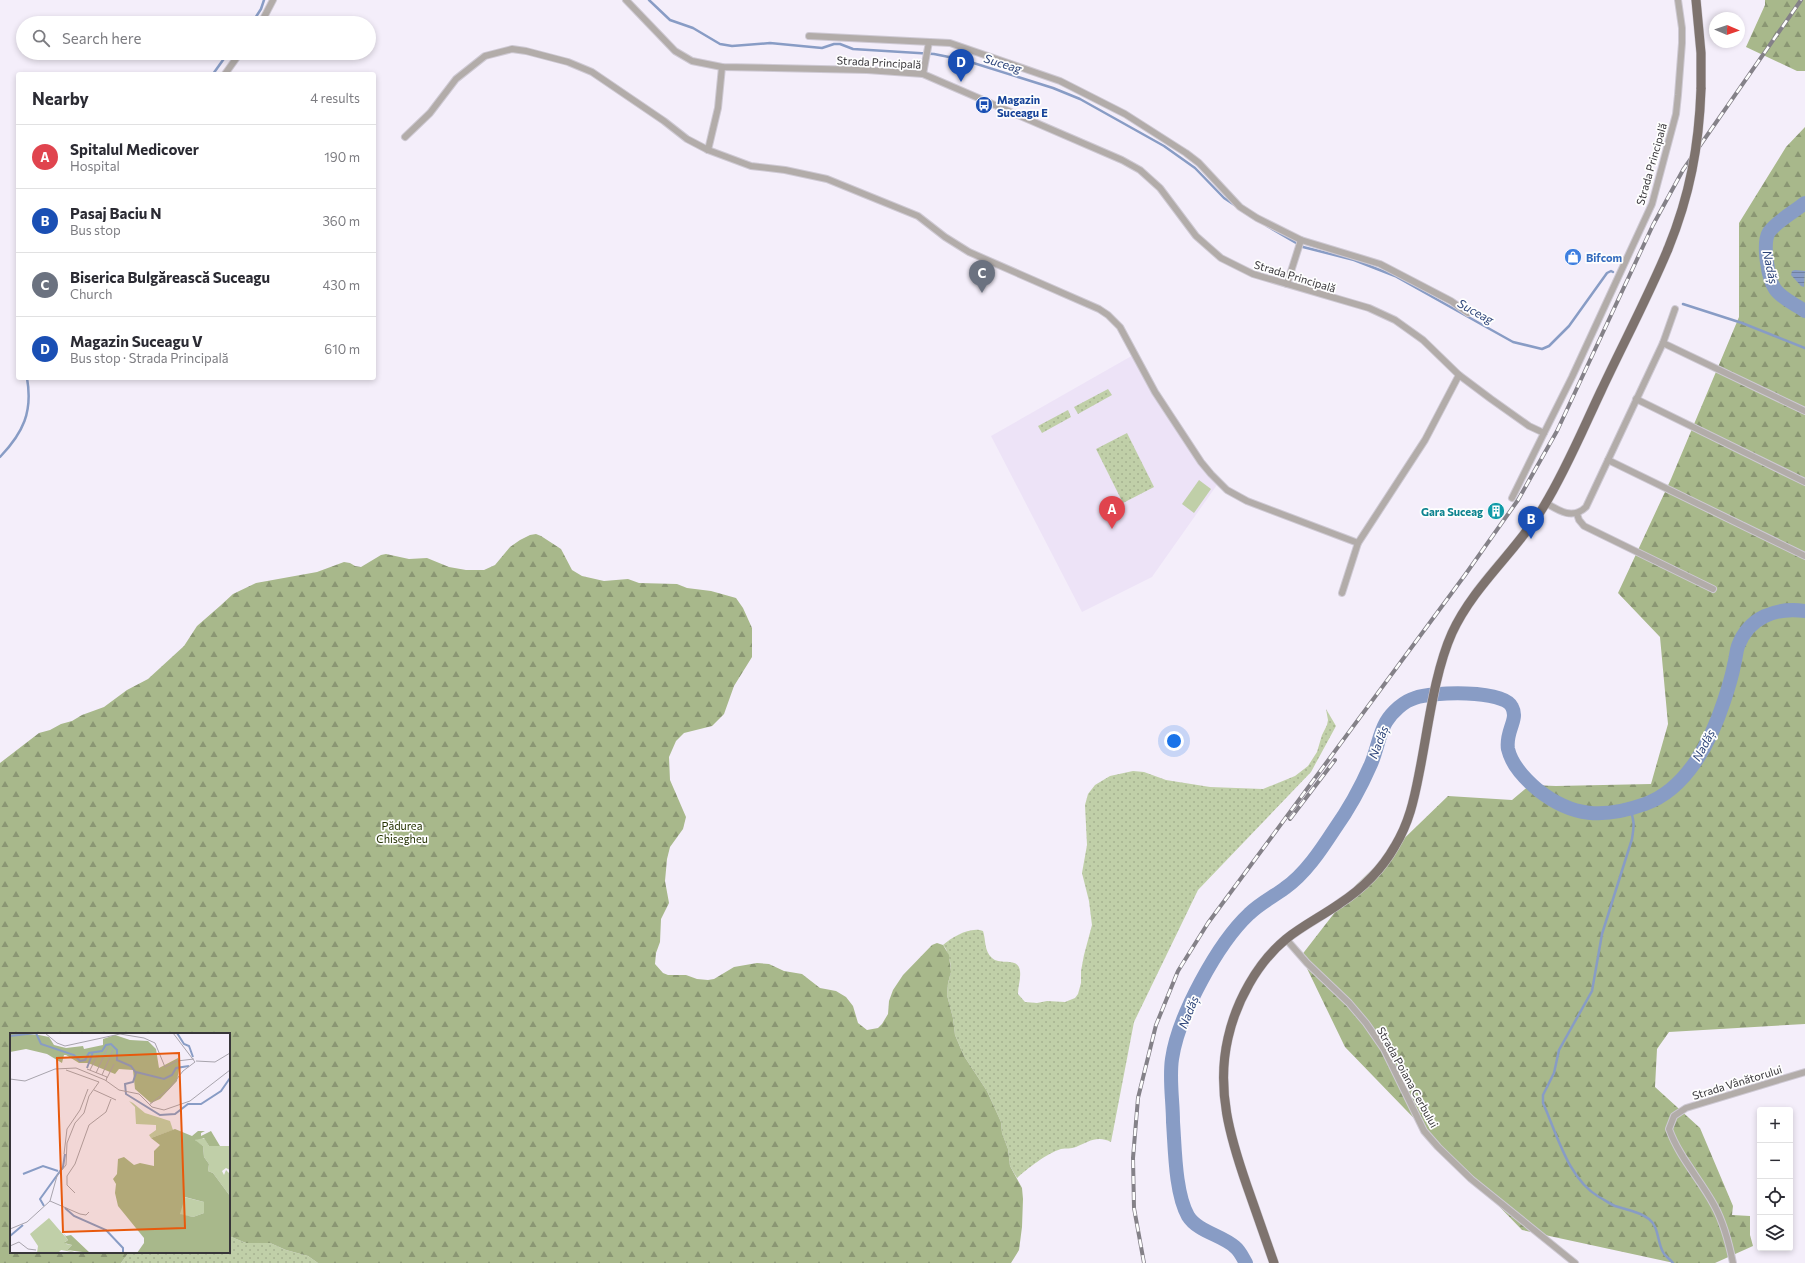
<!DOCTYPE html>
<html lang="en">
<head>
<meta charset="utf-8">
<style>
  :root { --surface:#fff; --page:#f2f2f3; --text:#2b2b33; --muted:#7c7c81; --line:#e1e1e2; --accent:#111827 }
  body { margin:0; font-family:Commissioner,sans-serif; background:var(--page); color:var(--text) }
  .controls { position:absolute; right:12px; bottom:12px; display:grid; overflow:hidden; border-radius:4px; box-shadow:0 2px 6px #0003 }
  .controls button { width:36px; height:36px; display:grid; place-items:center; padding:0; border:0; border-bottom:1px solid var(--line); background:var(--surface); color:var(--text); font:20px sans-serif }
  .compass { position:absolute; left:1709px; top:12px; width:36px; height:36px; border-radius:50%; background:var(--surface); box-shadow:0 2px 6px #0003; rotate:92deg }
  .you { position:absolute; left:1174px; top:741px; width:14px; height:14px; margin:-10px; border:3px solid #fff; border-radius:50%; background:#1a73e8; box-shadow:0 0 0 6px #1a73e833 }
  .badge { display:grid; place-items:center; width:26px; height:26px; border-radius:50%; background:var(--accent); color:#fff; font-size:13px; font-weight:700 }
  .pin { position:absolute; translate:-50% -33px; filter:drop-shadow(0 1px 2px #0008) }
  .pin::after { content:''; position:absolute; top:21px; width:14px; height:12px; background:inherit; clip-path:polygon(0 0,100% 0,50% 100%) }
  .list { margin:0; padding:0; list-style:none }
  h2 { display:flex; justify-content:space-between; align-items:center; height:52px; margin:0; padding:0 16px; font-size:17px }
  h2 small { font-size:13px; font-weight:400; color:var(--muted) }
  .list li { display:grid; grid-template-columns:26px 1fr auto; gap:12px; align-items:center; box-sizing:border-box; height:64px; padding:0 16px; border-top:1px solid var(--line) }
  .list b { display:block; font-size:15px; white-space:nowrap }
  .list p { margin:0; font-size:13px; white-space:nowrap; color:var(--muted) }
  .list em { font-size:13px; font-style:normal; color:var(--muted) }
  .icon { flex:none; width:22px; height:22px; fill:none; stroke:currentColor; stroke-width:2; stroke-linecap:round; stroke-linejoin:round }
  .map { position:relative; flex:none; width:1805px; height:1263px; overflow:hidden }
  .search { position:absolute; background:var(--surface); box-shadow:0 2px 6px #0003; left:16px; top:16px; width:360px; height:44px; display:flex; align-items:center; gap:10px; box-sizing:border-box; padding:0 14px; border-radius:22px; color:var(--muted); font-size:15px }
  .panel { position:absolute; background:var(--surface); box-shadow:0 2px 6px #0003; left:16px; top:72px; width:360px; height:308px; border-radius:4px }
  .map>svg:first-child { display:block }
  .built { fill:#ede3f7 }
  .grass { fill:url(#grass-dots) }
  .forest { fill:url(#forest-firs) }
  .garden { fill:#c0cfa8 }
  .water { fill:url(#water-rules) }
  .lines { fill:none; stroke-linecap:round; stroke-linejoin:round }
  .stream { stroke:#889cc5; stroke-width:2.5 }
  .river { stroke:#889cc5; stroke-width:14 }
  .minor-casing { stroke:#cec9d3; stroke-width:8 }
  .primary-casing { stroke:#cec9d3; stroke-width:10 }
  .minor { stroke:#b2aca9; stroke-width:6 }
  .primary { stroke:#7e736e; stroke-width:9 }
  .rail-casing { stroke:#848188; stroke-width:4 }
  .rail { stroke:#fefefe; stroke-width:2.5; stroke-dasharray:8; stroke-linecap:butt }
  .primary-bridge-casing { stroke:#cec9d3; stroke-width:10; stroke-linecap:butt }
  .primary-bridge { stroke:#7e736e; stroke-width:9 }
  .labels { text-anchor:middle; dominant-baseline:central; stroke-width:3.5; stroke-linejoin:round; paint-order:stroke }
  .street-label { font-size:11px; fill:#373539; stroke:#fefefe }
  .transit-label { font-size:11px; font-weight:bold; fill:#164399; stroke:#fefefe; text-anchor:start }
  .shop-label { font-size:11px; font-weight:bold; fill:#366cbe; stroke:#fefefe; text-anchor:start }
  .culture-label { font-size:11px; font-weight:bold; fill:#0d838f; stroke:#fefefe; text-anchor:end }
  .park-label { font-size:11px; fill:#233100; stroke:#fefefe }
  .water-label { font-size:12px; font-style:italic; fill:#2d457a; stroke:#fefefe }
  .inset-river { fill:none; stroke:#889cc5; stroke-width:2 }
  .inset-road { fill:none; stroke:#a8a4ad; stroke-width:1 }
  .view { fill:#e8590c; fill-opacity:0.15; stroke:#e8590c; stroke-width:2 }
  .inset-edge { fill:none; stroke:#373539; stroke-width:2 }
</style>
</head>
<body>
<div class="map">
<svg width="1805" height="1263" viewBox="0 0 1805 1263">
  <defs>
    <pattern id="grass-dots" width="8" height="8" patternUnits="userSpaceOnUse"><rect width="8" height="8" fill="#c0cfa8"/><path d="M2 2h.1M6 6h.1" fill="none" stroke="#a6b291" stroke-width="1.8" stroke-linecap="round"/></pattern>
    <pattern id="forest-firs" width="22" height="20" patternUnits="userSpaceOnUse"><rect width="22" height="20" fill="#a8b88b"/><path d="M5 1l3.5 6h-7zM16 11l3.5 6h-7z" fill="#8a9673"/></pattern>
    <pattern id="water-rules" width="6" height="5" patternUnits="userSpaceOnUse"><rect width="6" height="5" fill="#889cc5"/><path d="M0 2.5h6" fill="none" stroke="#7080a1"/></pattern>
  </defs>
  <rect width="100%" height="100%" fill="#f4eefa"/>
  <polygon class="built" points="1135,354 1155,392 1219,482 1152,577 1082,612 991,436"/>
  <g class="grass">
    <polygon points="1108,389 1112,395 1078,414 1074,407"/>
    <polygon points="1068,410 1071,417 1042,433 1038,426"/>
    <polygon points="1127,433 1154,487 1123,503 1096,449"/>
    <path d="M1326,709L1336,726L1311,772L1198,890L1134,1022L1111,1142C1097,1135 1088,1142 1076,1147C1071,1149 1066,1148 1061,1149C1047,1153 1027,1169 1017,1178L1010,1166L1008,1149L1002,1133L1001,1122L987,1091L964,1056L955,1035L953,1018L947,995L948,983L951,972L950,961L946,949L943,945C952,937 971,926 983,931C986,940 984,951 992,958C1000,966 1018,956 1020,971C1021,979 1018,986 1018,994L1025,1002L1037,1003L1047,1001L1065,1002L1075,998L1078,994L1081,983V971L1084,955L1092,925L1089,901L1082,873L1087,845L1085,805L1088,794L1095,785L1110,776L1133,771L1144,772L1166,780L1210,787L1263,789L1295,776L1308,766L1317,752L1322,735L1327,725L1328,720Z"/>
    <polygon points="229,1236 246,1243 270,1243 286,1250 308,1256 318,1263 121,1263 129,1252 229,1252"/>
  </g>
  <g class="forest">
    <polygon points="1765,0 1805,0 1805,71 1797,71 1746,47 1765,5"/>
    <polygon points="1805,127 1805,1024 1669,1032 1657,1049 1655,1087 1700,1128 1733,1206 1732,1215 1750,1216 1750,1235 1753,1246 1715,1263 1674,1263 1522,1230 1345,1047 1301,956 1356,885 1448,796 1512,800 1530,785 1556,786 1651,784 1668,724 1660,637 1618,593 1671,479 1739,317 1739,223 1786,147"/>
    <polygon points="536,534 541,536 561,549 572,570 582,576 604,581 628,579 639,583 677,584 687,588 711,591 736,598 743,608 752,628 752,657 734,686 724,714 712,726 684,733 676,741 669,757 670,780 686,817 683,829 670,847 667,859 665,881 669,903 661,919 660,942 656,953 655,964 663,973 668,975 686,975 697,979 708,980 714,979 734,967 757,963 769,964 784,971 802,974 820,988 836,991 846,997 853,1006 858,1023 867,1030 878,1028 882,1024 888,1014 889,1001 893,990 903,975 932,945 937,943 943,945 949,955 951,972 948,983 947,995 953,1018 955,1035 964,1056 987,1091 1001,1122 1002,1133 1008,1149 1010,1166 1022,1188 1023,1199 1022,1227 1019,1250 1011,1263 318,1263 308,1256 286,1250 270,1243 246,1243 229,1236 229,1034 11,1034 11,1252 129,1252 121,1263 0,1263 0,763 39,733 50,730 61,724 72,721 82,715 104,707 127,690 148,679 184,646 197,626 220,606 233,594 256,583 317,572 344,562 350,563 355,566 361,567 381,555 386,554 409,559 427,558 449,567 466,570 484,570 495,565 510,547 520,540 530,535"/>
  </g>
  <polygon class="garden" points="1199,480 1211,489 1194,513 1182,504"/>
  <polygon class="water" points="1795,270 1805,271 1804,287 1801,286 1791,275 1792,271"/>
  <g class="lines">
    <g class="stream">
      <polyline points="649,0 670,20 693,28 720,44 732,46 770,43 822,48 834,44 840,44 853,49 934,54 964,60 1053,88 1080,99 1164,146 1195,168 1224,198 1236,206"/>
      <polyline points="252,23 261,9 264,0"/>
      <polyline points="213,74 228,53"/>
      <polyline points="1267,226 1303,247 1354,260 1395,276 1513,342 1542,349 1549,346 1569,326 1607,273 1611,271 1613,272"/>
      <polyline points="1683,304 1742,323 1805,348"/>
      <path d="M0,457C23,433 33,412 27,378"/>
      <path d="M1629,808C1635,819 1634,827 1632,839L1602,934L1592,991L1559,1050L1554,1073L1543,1095V1103C1557,1134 1568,1179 1599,1197C1605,1200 1610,1204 1615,1206C1627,1210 1639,1211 1649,1219C1659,1227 1657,1241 1663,1252C1665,1256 1670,1259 1673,1263"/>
    </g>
    <g class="river">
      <path d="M1805,203C1794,212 1778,220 1769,232C1762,243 1768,279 1775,289C1782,299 1795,304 1805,311"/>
      <path d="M1246,1263C1243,1258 1240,1251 1235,1247C1222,1235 1198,1232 1188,1216C1175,1193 1175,1148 1173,1122C1173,1101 1169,1079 1172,1059C1178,1016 1218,943 1249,914C1260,903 1273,897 1285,888C1305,874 1321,850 1334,830C1349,809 1361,787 1371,764C1377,750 1379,734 1386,722C1392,712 1404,701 1415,698C1431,692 1504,689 1512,707C1519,720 1505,731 1508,749C1512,766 1525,779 1538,790C1572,817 1603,819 1645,804C1687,789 1711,741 1724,701C1728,689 1732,677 1734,665C1736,658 1736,652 1738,646C1749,617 1776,607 1805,611"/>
    </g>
    <defs>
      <g id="minor">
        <polyline points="626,0 675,51 692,61 722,67 867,70 923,74 1122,160 1140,170 1160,188 1196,236 1221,258 1253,274 1369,308 1395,320 1423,340 1459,375 1491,399 1529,426 1544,433 1572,377 1652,204 1676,114 1678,95 1682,43 1682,28 1678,0"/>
        <polyline points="261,23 273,0"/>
        <polyline points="809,36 950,43 1060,81 1125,114 1186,153 1199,163 1240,207 1257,218 1301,240 1380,264 1451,301 1468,313"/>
        <polyline points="225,74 240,53"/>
        <polyline points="923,74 929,42"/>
        <polyline points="405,137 430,113 456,79 485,56 512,49 526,51 568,62 592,72 664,121 687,139 708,150 751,166 785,170 827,179 918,216 945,237 969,252 1099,309 1108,315 1120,327 1155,392 1201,462 1211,474 1227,490 1247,501 1358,543"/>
        <polyline points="708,150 718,108 722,67"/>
        <polyline points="1287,284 1301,240"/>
        <polyline points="1663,343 1805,411"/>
        <polyline points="1636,399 1805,482"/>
        <polyline points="1608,460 1805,556"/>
        <polyline points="1512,498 1544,433"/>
        <path d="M1546,503C1559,511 1573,520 1586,507L1663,343L1675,309"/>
        <polyline points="1577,514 1579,520 1584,526 1713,589"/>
        <polyline points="1342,593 1358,543 1425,440 1459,375"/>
        <polyline points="1286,939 1307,963 1349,1003 1366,1023 1384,1049 1424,1131 1438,1147 1471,1179 1575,1263"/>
        <path d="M1733,1263C1729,1243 1724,1223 1714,1205C1700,1179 1679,1157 1669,1129L1674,1116L1686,1108L1805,1072"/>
      </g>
      <g id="primary">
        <polyline points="1696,0 1701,53 1701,89"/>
        <path d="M1274,1263C1265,1237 1256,1212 1247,1186C1230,1137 1216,1090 1228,1038C1236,1002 1257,963 1286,939C1302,926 1322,916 1339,904C1362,889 1382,869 1395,846C1409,823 1414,800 1419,774C1428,730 1434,673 1452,633C1474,585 1517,551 1544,506C1566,470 1583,429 1601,391C1623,344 1648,297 1668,249"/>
      </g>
    </defs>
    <use href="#minor" class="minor-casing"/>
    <use href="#primary" class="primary-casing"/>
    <use href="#minor" class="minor"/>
    <use href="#primary" class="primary"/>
    <defs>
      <g id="rail">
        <polyline points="1290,819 1335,760"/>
        <polyline points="1144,1263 1134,1208 1133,1158 1138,1098 1156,1025 1178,971 1208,923 1465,575 1518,500 1557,431 1653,225 1683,170 1801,0"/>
      </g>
    </defs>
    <use href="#rail" class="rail-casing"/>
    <use href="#rail" class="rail"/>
    <defs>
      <path id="primary-bridge" d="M1668,249C1690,195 1699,146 1701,89"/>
    </defs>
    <use href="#primary-bridge" class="primary-bridge-casing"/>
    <use href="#primary-bridge" class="primary-bridge"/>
  </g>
  <defs>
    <symbol id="bus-disc" viewBox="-11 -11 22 22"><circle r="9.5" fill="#1a4fb4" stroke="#fefefe"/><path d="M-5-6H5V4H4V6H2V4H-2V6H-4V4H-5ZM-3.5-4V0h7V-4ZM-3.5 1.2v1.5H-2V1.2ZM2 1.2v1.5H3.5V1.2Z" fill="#fff"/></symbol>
    <symbol id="shop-disc" viewBox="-11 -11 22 22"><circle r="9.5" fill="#3f7fe0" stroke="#fefefe"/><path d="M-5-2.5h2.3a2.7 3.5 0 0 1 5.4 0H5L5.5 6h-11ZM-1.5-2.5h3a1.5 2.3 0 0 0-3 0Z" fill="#fff"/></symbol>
    <symbol id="building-disc" viewBox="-11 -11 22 22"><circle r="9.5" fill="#0f9aa8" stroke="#fefefe"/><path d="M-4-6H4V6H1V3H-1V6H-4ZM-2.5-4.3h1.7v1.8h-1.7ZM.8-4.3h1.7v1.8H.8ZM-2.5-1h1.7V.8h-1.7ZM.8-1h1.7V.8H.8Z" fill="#fff"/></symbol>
  </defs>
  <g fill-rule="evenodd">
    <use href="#bus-disc" x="974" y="95" width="20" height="20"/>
    <use href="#shop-disc" x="1563" y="247" width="20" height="20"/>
    <use href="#building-disc" x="1486" y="501" width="20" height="20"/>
  </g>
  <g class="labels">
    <g class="street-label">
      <text transform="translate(879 62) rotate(3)">Strada Principală</text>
      <text transform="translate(1651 164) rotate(-74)">Strada Principală</text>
      <text transform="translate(1295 276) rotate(17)">Strada Principală</text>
      <text transform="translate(1408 1077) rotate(61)">Strada Poiana Cerbului</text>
      <text transform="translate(1737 1082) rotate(-17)">Strada Vânătorului</text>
    </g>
    <g class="transit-label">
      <text x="997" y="99">Magazin<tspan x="997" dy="13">Suceagu E</tspan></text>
    </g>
    <g class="shop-label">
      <text x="1586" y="257">Bifcom</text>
    </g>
    <g class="culture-label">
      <text x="1483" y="511">Gara Suceag</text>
    </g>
    <g class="park-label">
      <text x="402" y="825">Pădurea<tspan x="402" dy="13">Chisegheu</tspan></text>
    </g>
    <g class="water-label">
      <text transform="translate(1003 63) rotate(17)">Suceag</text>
      <text transform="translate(1771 267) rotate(78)">Nadăș</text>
      <text transform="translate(1476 311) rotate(29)">Suceag</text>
      <text transform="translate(1378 742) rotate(-69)">Nadăș</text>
      <text transform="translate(1703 745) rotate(-62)">Nadăș</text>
      <text transform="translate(1188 1012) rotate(-68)">Nadăș</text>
    </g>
  </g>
  <g transform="translate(10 1033)">
    <rect width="220" height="220" fill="#f4eefa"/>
    <path d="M119,68L123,70L135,80L160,88L163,97L141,105L139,102L146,97V92L126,91L125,74ZM188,104L195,106L199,113H220V137L216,135L212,138L214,142L216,137L219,140L220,163L203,140L198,138L199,131L194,124L193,113L185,108ZM174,164L194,169V180L183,184L171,182L169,179ZM39,185L58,207L55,209L56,211L62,212L57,217L68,220L51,217L48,220H27L28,213L20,201Z" fill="#c0cfa8"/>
    <path d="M0,0L29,2L39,4L44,12L56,15L73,13L74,16L93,12V6L105,2L120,7L138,8L146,16L149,35L168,25L170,30L167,48L150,66L141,70L125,56L123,37L109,36L105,41L78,30H69L56,22H54L52,30L37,21L16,16L0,19ZM165,96L182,103L188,98H195L191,100V103L201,98L210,113H199L194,105L185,107L193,113L194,124L199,131L198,138L203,140L220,163V220H127L134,210V205L108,173L105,160L106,151L103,146L107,141L108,126L114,124L124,132L130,130L144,133V118L150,112L141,105ZM175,164L194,169V180L183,184L170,181ZM53,200L56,203L61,202L80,220L57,217L62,212L54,210L58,207Z" fill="#a8b88b" fill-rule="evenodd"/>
    <path class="inset-river" d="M167,0L174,11L179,13L183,24M0,3L26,0L31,11L64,22L70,28L75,27L79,20L92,18L96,12L101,11L107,17V27L121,33L126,40L123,49L115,51L116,61L150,82L165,81L178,71H191L211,58L220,45M77,35L83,19M126,39L154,46L162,42L166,35L179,33M13,141L33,133L48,138M34,173L30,166L53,134L55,121M55,175L64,183L96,197L113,215V220M0,203L13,192"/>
    <path class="inset-road" d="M35,0L47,10L55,13L110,1L134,5L145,10L155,34L167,28L184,26M186,28L205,29L220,20M77,36L97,44L96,48M80,37L88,21M86,40L98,14M92,42L103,17M97,45L104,31M0,46L15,48L45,36L66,35L95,47L109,57L129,61L142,74L154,77L180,68L220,37M84,57L106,67M139,72L159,56L173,38L185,29L163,0M54,121L57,96L70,77L78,56M65,160L57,152V143L65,131L79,92L96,79L101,66M40,168L70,181L76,182L79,179M0,196L17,189L40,168L47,143L56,132L57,110L65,90L74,80L79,63L89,49L56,37M0,213L9,209L18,216L26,217"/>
    <path class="view" d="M169,20L175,195L53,199L47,25Z"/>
    <rect width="220" height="220" class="inset-edge"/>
  </g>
</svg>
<div class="controls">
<button>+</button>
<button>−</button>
<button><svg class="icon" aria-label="locate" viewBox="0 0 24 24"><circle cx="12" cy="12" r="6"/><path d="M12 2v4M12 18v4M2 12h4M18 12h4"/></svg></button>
<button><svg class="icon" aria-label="layers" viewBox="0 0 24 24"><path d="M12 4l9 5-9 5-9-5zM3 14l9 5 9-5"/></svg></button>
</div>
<svg class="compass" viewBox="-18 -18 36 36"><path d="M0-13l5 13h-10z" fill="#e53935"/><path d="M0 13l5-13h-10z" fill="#7c7c81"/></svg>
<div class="you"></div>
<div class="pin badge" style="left:1112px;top:529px;background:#e0444e">A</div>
<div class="pin badge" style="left:1531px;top:539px;background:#1a4fb4">B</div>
<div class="pin badge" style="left:982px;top:293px;background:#6b7280">C</div>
<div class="pin badge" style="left:961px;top:82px;background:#1a4fb4">D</div>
<div class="search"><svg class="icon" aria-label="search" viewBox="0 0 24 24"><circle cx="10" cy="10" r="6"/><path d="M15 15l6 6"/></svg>Search here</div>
<section class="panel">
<h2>Nearby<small>4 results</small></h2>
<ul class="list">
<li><span class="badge" style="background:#e0444e">A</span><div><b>Spitalul Medicover</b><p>Hospital</p></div><em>190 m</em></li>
<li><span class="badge" style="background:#1a4fb4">B</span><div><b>Pasaj Baciu N</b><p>Bus stop</p></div><em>360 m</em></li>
<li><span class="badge" style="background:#6b7280">C</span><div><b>Biserica Bulgărească Suceagu</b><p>Church</p></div><em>430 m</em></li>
<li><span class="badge" style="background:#1a4fb4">D</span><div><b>Magazin Suceagu V</b><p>Bus stop · Strada Principală</p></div><em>610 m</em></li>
</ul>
</section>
</div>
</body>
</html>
